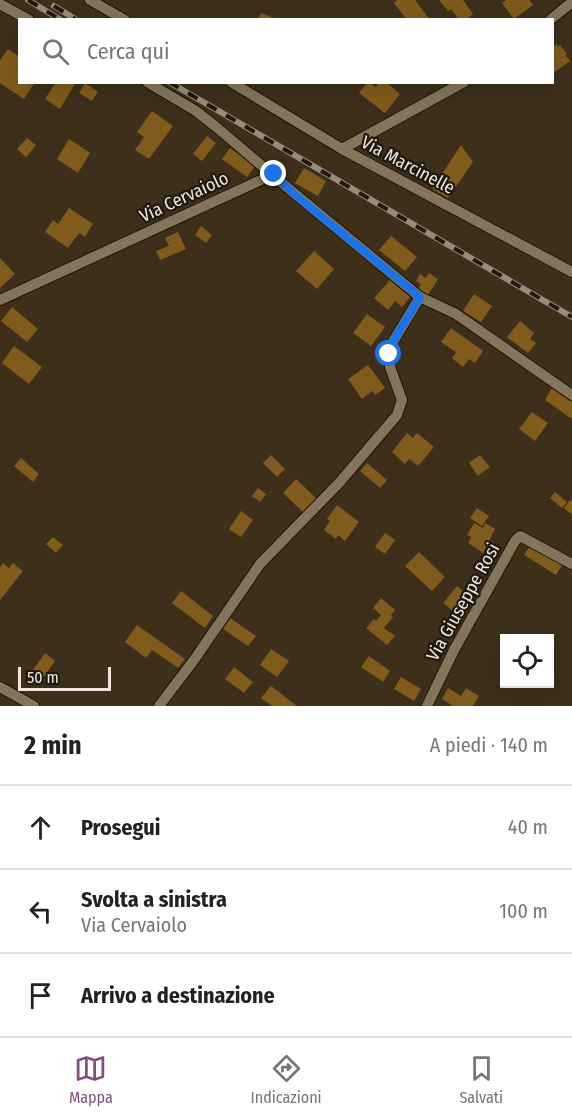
<!DOCTYPE html>
<html lang="it">
<head>
<meta charset="utf-8">
<style>
  :root { --surface:#fff; --page:#f6f6f6; --text:#222; --muted:#767676; --line:#e0e0e0; --accent:#81507d }
  body { margin:0; font-family:"Fira Sans Condensed",sans-serif; background:var(--page); color:var(--text) }
  .controls { position:absolute; right:18px; bottom:18px; display:grid; overflow:hidden; border-radius:0px; box-shadow:0 6px 24px #0002 }
  .controls button { width:54px; height:54px; display:grid; place-items:center; padding:0; border:0; border-bottom:2px solid var(--line); background:var(--surface); color:var(--text); font:30px sans-serif }
  .scale { position:absolute; left:18px; bottom:15px; width:93px; box-sizing:border-box; padding-left:6px; border:3px solid #f0e7da; border-top:0; font-size:16px; line-height:21px; white-space:nowrap; color:#f0e7da; -webkit-text-stroke:4px #1f180f; paint-order:stroke }
  .stop { position:absolute; width:18px; height:18px; margin:-14px; border:4px solid #1a73e8; border-radius:50%; background:#fff }
  .stop.end { background:#1a73e8; border-color:#fff; box-shadow:0 2px 6px #0008 }
  .list { margin:0; padding:0; list-style:none }
  h2 { display:flex; justify-content:space-between; align-items:center; height:78px; margin:0; padding:0 24px; font-size:26px }
  h2 small { font-size:20px; font-weight:400; color:var(--muted) }
  .list li { display:grid; grid-template-columns:39px 1fr auto; gap:18px; align-items:center; box-sizing:border-box; height:84px; padding:0 24px; border-top:2px solid var(--line) }
  .list b { display:block; font-size:22px; white-space:nowrap }
  .list p { margin:0; font-size:20px; white-space:nowrap; color:var(--muted) }
  .list em { font-size:20px; font-style:normal; color:var(--muted) }
  .icon { flex:none; width:33px; height:33px; fill:none; stroke:currentColor; stroke-width:2; stroke-linecap:round; stroke-linejoin:round }
  .map { position:relative; flex:none; width:572px; height:706px; overflow:hidden }
  .search { position:absolute; background:var(--surface); box-shadow:0 6px 24px #0002; left:18px; right:18px; top:18px; height:66px; display:flex; align-items:center; gap:15px; box-sizing:border-box; padding:0 21px; border-radius:0px; color:var(--muted); font-size:22px }
  .sheet { height:330px; background:var(--surface) }
  nav { display:flex; justify-content:space-around; align-items:center; box-sizing:border-box; height:84px; border-top:2px solid var(--line); background:var(--surface); font-size:16px; color:var(--muted) }
  nav a { display:grid; justify-items:center; gap:3px }
  nav .on { color:var(--accent) }
  .map>svg:first-child { display:block }
  .building { fill:#805b1b }
  .lines { fill:none; stroke-linecap:round; stroke-linejoin:round }
  .minor-casing { stroke:#241703; stroke-width:12 }
  .minor { stroke:#83745c; stroke-width:10 }
  .rail-casing { stroke:#978c7b; stroke-width:6 }
  .rail { stroke:#1f180f; stroke-width:4; stroke-dasharray:11; stroke-linecap:butt }
  .route { stroke:#1a73e8; stroke-width:8 }
  .labels { text-anchor:middle; dominant-baseline:central; stroke-width:4.5; stroke-linejoin:round; paint-order:stroke }
  .street-label { font-size:18px; fill:#f0e7da; stroke:#1f180f }
</style>
</head>
<body>
<div class="map">
<svg width="572" height="706" viewBox="0 0 572 706">
  <rect width="100%" height="100%" fill="#3d2f1a"/>
  <g class="building">
    <polygon points="397,0 415,0 430,20 407,20 394,3"/>
    <polygon points="439,0 463,0 473,14 466,20 459,20 451,9 448,11"/>
    <polygon points="506,0 529,0 533,5 514,19 502,3"/>
    <polygon points="261,13 276,19 276,20 258,20"/>
    <polygon points="557,44 558,47 560,45 567,54 565,55 570,61 552,74 552,48"/>
    <polygon points="8,49 20,57 20,82 35,82 24,99 0,83 0,60"/>
    <polygon points="56,82 76,82 60,109 45,99"/>
    <polygon points="368,82 376,87 379,82 386,82 400,94 385,113 359,93"/>
    <polygon points="85,83 98,92 92,101 79,93"/>
    <polygon points="152,111 173,126 149,159 135,150 144,137 137,132"/>
    <polygon points="207,136 216,143 202,161 193,154"/>
    <polygon points="27,138 36,145 26,157 17,149"/>
    <polygon points="69,139 90,153 78,173 57,159"/>
    <polygon points="461,145 473,162 448,198 432,189"/>
    <polygon points="230,148 255,166 247,177 222,159"/>
    <polygon points="304,168 326,181 318,196 295,183"/>
    <polygon points="69,208 93,224 85,237 79,233 68,248 45,232 53,220 58,224"/>
    <polygon points="201,226 212,235 206,243 195,235"/>
    <polygon points="178,232 186,249 160,260 156,251 169,246 165,238"/>
    <polygon points="391,236 417,257 405,271 379,250"/>
    <polygon points="314,251 334,269 317,289 296,271"/>
    <polygon points="0,258 15,274 0,288"/>
    <polygon points="429,273 438,279 428,295 418,289 421,284 416,281 420,274 426,278"/>
    <polygon points="390,280 410,297 402,307 395,301 388,310 374,298"/>
    <polygon points="474,294 492,306 481,322 463,311"/>
    <polygon points="12,307 38,329 27,342 1,321"/>
    <polygon points="367,314 385,327 371,346 353,333"/>
    <polygon points="520,321 534,333 530,339 536,343 528,353 507,337"/>
    <polygon points="451,328 483,351 475,363 469,359 463,367 452,358 456,352 441,342"/>
    <polygon points="14,346 42,367 29,384 2,363"/>
    <polygon points="368,365 385,388 375,395 372,391 362,399 348,379"/>
    <polygon points="552,388 572,402 572,419 545,400"/>
    <polygon points="532,412 548,423 535,441 519,429"/>
    <polygon points="407,433 413,438 417,433 434,447 418,466 409,459 405,464 392,452"/>
    <polygon points="271,455 285,469 277,477 263,463"/>
    <polygon points="480,455 490,467 478,476 469,463"/>
    <polygon points="21,458 39,474 33,482 14,466"/>
    <polygon points="367,463 387,480 380,488 360,471"/>
    <polygon points="296,479 317,499 304,513 283,493"/>
    <polygon points="258,488 266,494 260,502 252,496"/>
    <polygon points="555,492 567,502 562,508 550,498"/>
    <polygon points="570,500 572,501 572,515 564,508"/>
    <polygon points="337,505 359,522 345,541 338,535 336,539 324,530 330,521 327,519"/>
    <polygon points="477,508 489,516 482,526 470,518"/>
    <polygon points="241,511 253,520 241,537 229,529"/>
    <polygon points="474,523 483,528 485,523 495,529 483,553 468,543 471,537 467,535"/>
    <polygon points="385,533 395,540 385,554 375,547"/>
    <polygon points="53,537 63,545 56,553 46,544"/>
    <polygon points="530,546 562,565 556,575 524,555"/>
    <polygon points="419,552 445,577 432,591 405,566"/>
    <polygon points="3,563 9,568 13,563 23,571 0,600 0,567"/>
    <polygon points="457,586 468,595 454,612 443,603"/>
    <polygon points="181,591 213,616 205,628 172,603"/>
    <polygon points="381,598 395,610 391,615 393,617 384,628 395,636 387,645 366,628 374,619 376,621 381,615 373,608"/>
    <polygon points="230,618 256,636 248,646 223,629"/>
    <polygon points="137,625 185,659 178,668 152,650 146,658 125,642"/>
    <polygon points="271,649 289,661 277,677 260,665"/>
    <polygon points="45,653 55,661 44,677 33,670"/>
    <polygon points="369,656 390,671 383,682 361,667"/>
    <polygon points="234,667 253,682 244,693 225,679"/>
    <polygon points="401,677 421,689 414,701 394,689"/>
    <polygon points="271,686 297,706 272,706 261,698"/>
    <polygon points="448,688 461,696 466,688 479,696 473,706 453,706 442,699"/>
  </g>
  <g class="lines">
    <defs>
      <g id="minor">
        <polyline points="90,0 125,20"/>
        <polyline points="0,4 29,20"/>
        <polyline points="550,20 572,2"/>
        <polyline points="147,82 196,111 215,126 294,193 420,297 456,314 572,395"/>
        <polyline points="231,82 342,149 572,272"/>
        <polyline points="342,149 464,82"/>
        <polyline points="0,300 274,174"/>
        <polyline points="0,687 34,706"/>
        <polyline points="159,706 194,660 260,564 339,483 397,415 402,400 390,367 391,345 420,297"/>
        <polyline points="427,706 454,650 515,541 520,536 572,564"/>
      </g>
    </defs>
    <use href="#minor" class="minor-casing"/>
    <use href="#minor" class="minor"/>
    <defs>
      <g id="rail">
        <polyline points="28,0 61,20"/>
        <polyline points="54,6 77,20"/>
        <polyline points="169,82 572,317"/>
      </g>
    </defs>
    <use href="#rail" class="rail-casing"/>
    <use href="#rail" class="rail"/>
  </g>
  <g class="lines">
    <polyline class="route" points="274,174 294,194 420,297 391,345 389,354"/>
  </g>
  <g class="labels">
    <g class="street-label">
      <text transform="translate(408 165) rotate(28)">Via Marcinelle</text>
      <text transform="translate(184 197) rotate(-25)">Via Cervaiolo</text>
      <text transform="translate(463 602) rotate(-61)">Via Giuseppe Rosi</text>
    </g>
  </g>
</svg>
<div class="controls">
<button><svg class="icon" aria-label="locate" viewBox="0 0 24 24"><circle cx="12" cy="12" r="6"/><path d="M12 2v4M12 18v4M2 12h4M18 12h4"/></svg></button>
</div>
<div class="scale">50 m</div>
<div class="stop" style="left:389px;top:354px"></div>
<div class="stop end" style="left:274px;top:174px"></div>
<div class="search"><svg class="icon" aria-label="search" viewBox="0 0 24 24"><circle cx="10" cy="10" r="6"/><path d="M15 15l6 6"/></svg>Cerca qui</div>
</div>
<section class="sheet">
<h2>2 min<small>A piedi · 140 m</small></h2>
<ul class="list">
<li><svg class="icon" aria-label="ahead" viewBox="0 0 24 24"><path d="M12 20V5M6 11l6-6 6 6"/></svg><div><b>Prosegui</b></div><em>40 m</em></li>
<li><svg class="icon" aria-label="left" viewBox="0 0 24 24"><path d="M17 20v-9H6M10 6l-5 5 5 5"/></svg><div><b>Svolta a sinistra</b><p>Via Cervaiolo</p></div><em>100 m</em></li>
<li><svg class="icon" aria-label="arrive" viewBox="0 0 24 24"><path d="M6 21V4h12l-3 4 3 4H6"/></svg><div><b>Arrivo a destinazione</b></div></li>
</ul>
</section>
<nav>
<a class="on"><svg class="icon" aria-label="map" viewBox="0 0 24 24"><path d="M3 6l6-2 6 2 6-2v14l-6 2-6-2-6 2zM9 4v14M15 6v14"/></svg>Mappa</a>
<a><svg class="icon" aria-label="directions" viewBox="0 0 24 24"><path d="M12 3l9 9-9 9-9-9zM9 14v-3h6M13 9l2 2-2 2"/></svg>Indicazioni</a>
<a><svg class="icon" aria-label="saved" viewBox="0 0 24 24"><path d="M7 4h10v16l-5-4-5 4z"/></svg>Salvati</a>
</nav>
</body>
</html>
